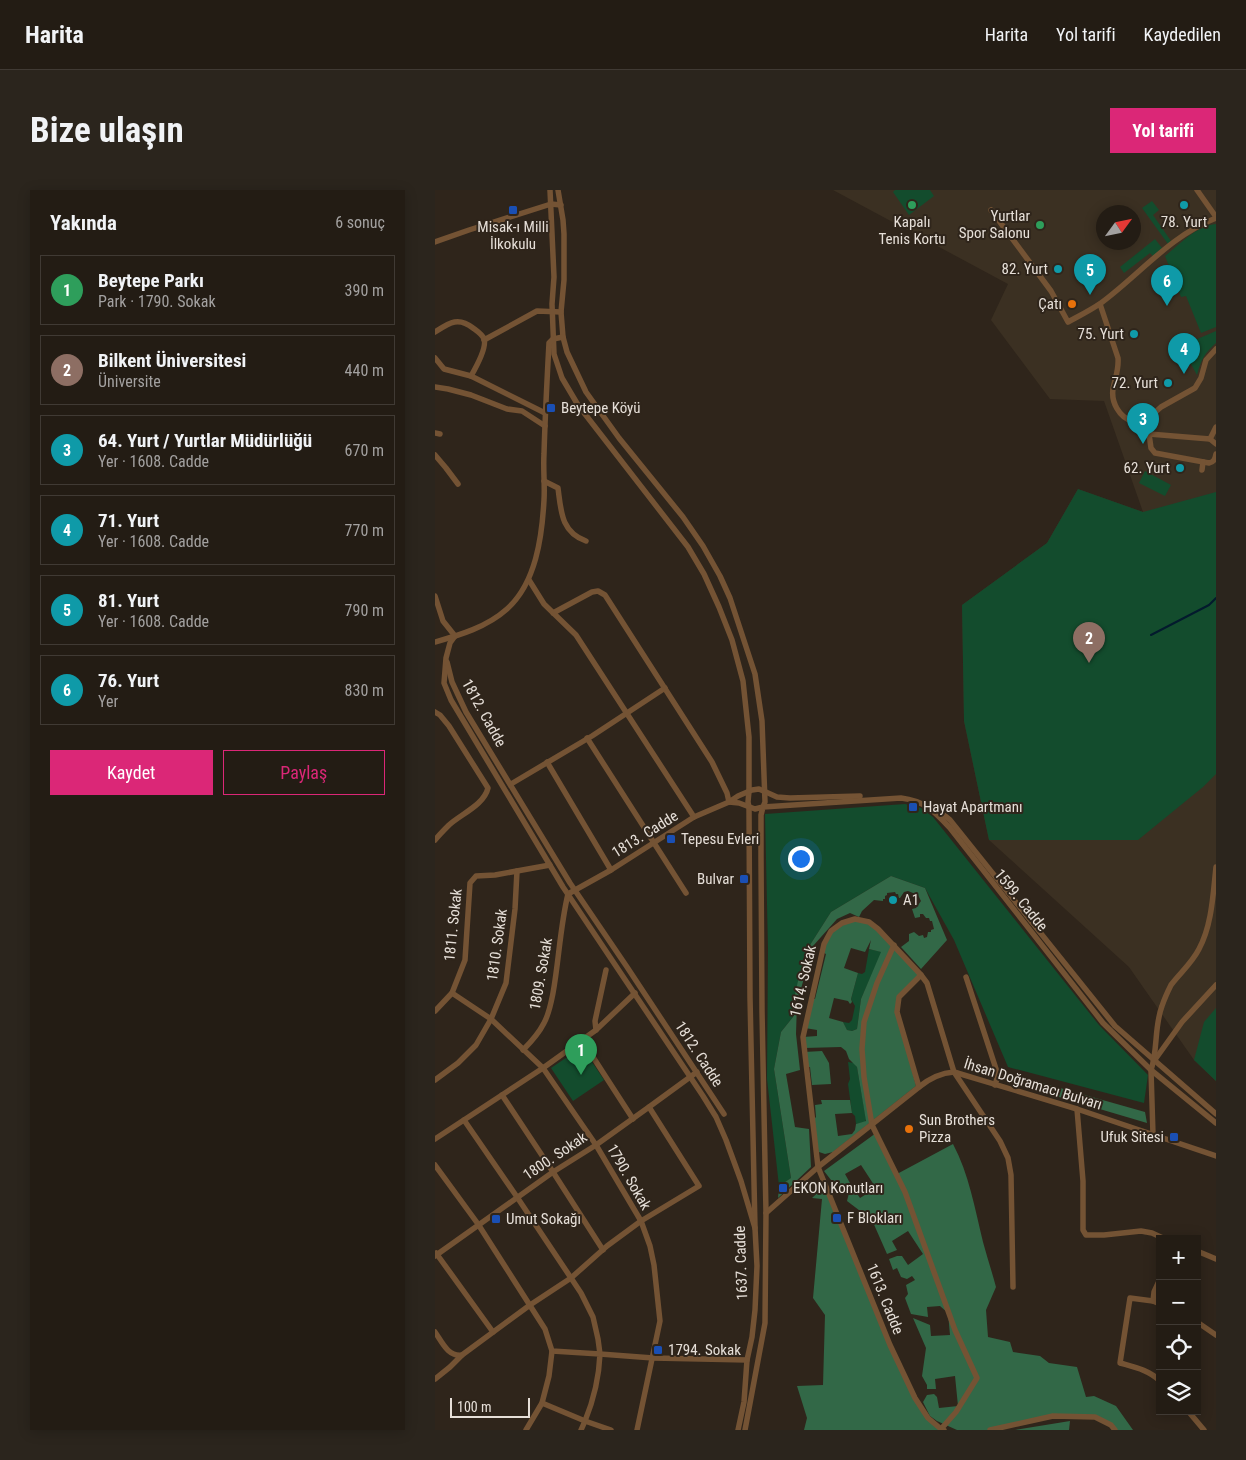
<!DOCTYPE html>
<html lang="tr">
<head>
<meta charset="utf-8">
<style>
  :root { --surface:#231c14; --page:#2b251d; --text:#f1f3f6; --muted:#a3a1a0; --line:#403a34; --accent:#db2777 }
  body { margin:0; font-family:"Roboto Condensed",sans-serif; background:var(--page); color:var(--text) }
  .controls { position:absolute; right:15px; bottom:15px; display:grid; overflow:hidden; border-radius:0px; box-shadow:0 2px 12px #0003 }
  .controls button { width:45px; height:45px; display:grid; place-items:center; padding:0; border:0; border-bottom:1px solid var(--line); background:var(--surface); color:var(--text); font:25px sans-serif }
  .compass { position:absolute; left:661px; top:15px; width:45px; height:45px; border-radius:50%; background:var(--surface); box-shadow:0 2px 12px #0003; rotate:57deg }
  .scale { position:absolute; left:15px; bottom:12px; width:80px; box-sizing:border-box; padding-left:5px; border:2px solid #e6dfd8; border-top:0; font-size:14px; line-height:18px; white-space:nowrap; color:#e6dfd8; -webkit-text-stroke:4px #2f251b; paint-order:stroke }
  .you { position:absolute; left:365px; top:668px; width:18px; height:18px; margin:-12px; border:4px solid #fff; border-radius:50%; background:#1a73e8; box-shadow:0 0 0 8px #1a73e833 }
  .badge { display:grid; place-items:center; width:32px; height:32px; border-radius:50%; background:var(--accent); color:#fff; font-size:16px; font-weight:700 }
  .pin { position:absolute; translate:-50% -41px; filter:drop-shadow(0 1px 2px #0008) }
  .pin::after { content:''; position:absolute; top:26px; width:18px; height:15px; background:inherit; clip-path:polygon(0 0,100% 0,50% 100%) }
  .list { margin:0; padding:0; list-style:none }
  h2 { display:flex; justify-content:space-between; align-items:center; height:65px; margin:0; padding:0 20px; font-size:21px }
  h2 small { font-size:16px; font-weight:400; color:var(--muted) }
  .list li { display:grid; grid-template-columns:32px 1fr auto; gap:15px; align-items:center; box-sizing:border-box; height:70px; margin:0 10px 10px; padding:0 10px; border:1px solid var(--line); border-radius:0px }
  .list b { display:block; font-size:19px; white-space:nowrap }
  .list p { margin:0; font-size:16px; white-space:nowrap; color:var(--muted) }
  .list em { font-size:16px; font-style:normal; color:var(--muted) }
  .actions { display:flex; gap:10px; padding:15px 20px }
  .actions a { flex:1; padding:11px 0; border:1px solid var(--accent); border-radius:0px; text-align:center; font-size:18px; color:var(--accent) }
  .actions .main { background:var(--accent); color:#fff }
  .icon { flex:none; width:28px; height:28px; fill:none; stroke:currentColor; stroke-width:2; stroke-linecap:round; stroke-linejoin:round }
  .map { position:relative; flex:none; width:781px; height:1240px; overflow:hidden; border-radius:0px }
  header { display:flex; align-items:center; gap:30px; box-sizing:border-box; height:70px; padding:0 25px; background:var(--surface); border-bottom:1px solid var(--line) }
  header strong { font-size:24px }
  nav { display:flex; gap:28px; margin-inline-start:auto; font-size:18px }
  .intro { display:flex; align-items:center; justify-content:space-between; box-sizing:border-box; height:120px; padding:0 30px }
  h1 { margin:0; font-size:35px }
  .button { padding:12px 22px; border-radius:0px; background:var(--accent); color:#fff; font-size:18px; font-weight:700 }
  main { display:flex; gap:30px; padding:0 30px }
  aside { flex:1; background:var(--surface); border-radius:0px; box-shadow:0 2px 12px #0003 }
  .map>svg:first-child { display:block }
  .education { fill:#3b3022; fill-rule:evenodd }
  .green { fill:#134c2d }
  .forest { fill:#326847; fill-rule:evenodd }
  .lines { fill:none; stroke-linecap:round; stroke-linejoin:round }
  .stream { stroke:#031a2d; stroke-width:2 }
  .minor { stroke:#745334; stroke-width:5.5 }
  .leisure-dot { fill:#2e9e5b; stroke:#2f251b; stroke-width:2 }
  .culture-dot { fill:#0f9aa8; stroke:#2f251b; stroke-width:2 }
  .transit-dot { fill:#1a4fb4; stroke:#2f251b; stroke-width:2 }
  .food-dot { fill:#e8710a; stroke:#2f251b; stroke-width:2 }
  .labels { text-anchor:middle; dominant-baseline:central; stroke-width:4; stroke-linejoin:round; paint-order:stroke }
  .poi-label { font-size:15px; fill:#e6dfd8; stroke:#2f251b; text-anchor:start }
  .street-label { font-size:15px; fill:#e6dfd8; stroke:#2f251b }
</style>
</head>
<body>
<header>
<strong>Harita</strong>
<nav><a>Harita</a><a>Yol tarifi</a><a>Kaydedilen</a></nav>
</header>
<div class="intro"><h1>Bize ulaşın</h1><a class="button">Yol tarifi</a></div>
<main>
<aside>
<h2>Yakında<small>6 sonuç</small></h2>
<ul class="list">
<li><span class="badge" style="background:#2e9e5b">1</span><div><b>Beytepe Parkı</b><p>Park · 1790. Sokak</p></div><em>390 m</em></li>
<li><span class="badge" style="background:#8d6e63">2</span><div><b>Bilkent Üniversitesi</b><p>Üniversite</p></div><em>440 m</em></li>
<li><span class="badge" style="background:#0f9aa8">3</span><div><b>64. Yurt / Yurtlar Müdürlüğü</b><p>Yer · 1608. Cadde</p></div><em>670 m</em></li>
<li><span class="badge" style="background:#0f9aa8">4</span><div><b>71. Yurt</b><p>Yer · 1608. Cadde</p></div><em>770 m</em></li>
<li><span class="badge" style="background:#0f9aa8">5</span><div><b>81. Yurt</b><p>Yer · 1608. Cadde</p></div><em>790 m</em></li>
<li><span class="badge" style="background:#0f9aa8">6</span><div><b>76. Yurt</b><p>Yer</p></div><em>830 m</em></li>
</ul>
<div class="actions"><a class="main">Kaydet</a><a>Paylaş</a></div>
</aside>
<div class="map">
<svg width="781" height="1240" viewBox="0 0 781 1240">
  <rect width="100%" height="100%" fill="#2f251b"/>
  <path class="education" d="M398,0H781V891L759,870L694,777L554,650L529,531L527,415L612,353L643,299L708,322L669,211L615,209L556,130L573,94ZM668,22H698V52H668Z"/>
  <g class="green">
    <polygon points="460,0 495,0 499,6 474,25 458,2"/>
    <polygon points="717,11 724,20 718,25 736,51 733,54 707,18"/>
    <path d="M781,34V137L766,143L751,106L746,107L730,66C745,54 761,36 781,34Z"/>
    <polygon points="720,49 727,58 718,66 715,63 689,83 685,77"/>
    <path d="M781,141V153C770,163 766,169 762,185L746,156Z"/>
    <polygon points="710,281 736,295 730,306 704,293"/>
    <polygon points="643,299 708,322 781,302 781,584 768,597 703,650 554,650 529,531 527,415 612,353"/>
    <polygon points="470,614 486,618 498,627 664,835 713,885 709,913 573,877 519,750 490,698 456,686 396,722 375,755 358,813 358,827 346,842 339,879 356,988 344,996 332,889 333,759 330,624"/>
    <polygon points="434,759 447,762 426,809 422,839 417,841 412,840 408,832 414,833 417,830 420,816 416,809 423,783 427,784 430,782"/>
    <polygon points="781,818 781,891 759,870 769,832"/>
    <polygon points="147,857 169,890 138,911 116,878"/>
    <polygon points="413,872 419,873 422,877 431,929 430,932 421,934 420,926 417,923 413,894 415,889"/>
  </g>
  <g class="forest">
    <polygon points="456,686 490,698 512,750 486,779 466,757 474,751 474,744 479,742 484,746 488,745 489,748 492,747 493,742 496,742 496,740 499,739 497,731 495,731 494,728 491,728 488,724 485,724 485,727 480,728 477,719 481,718 486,711 483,705 473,701 469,702 465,708 464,708 463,704 461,704 460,702 452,703 452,705 450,706 450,709 448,709 448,711 439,710 427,721 424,727 415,723 402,729 378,756 362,813 361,844 365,880 351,884 360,937 374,939 376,977 343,1008 344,996 356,988 339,879 346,842 358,827 358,813 363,791 375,755 396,722"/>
    <path d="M420,729L434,732L486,785L464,807L462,822L481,896L398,962L390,964L384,962L382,956L379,929L381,927L380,915L387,914L386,910H415L417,923L400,924L403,946L417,944L420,940L421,934L431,931L422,877L414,869L411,861L406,857L369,858L368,847L382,846V840L370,838L376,809H380L391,764L387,762L396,741ZM436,750L434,759L446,762L426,809L422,839L417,841L412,840L408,832L394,828L399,808L413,811L415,814L417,812L416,809L423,783L409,778L416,758L430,762Z"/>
    <polygon points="387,861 394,873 396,894 377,895 375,877 371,877 369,862"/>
    <polygon points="572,883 710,922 712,933 570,891"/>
    <path d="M441,943L462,984L518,954C534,984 540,1019 548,1052C552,1067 557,1082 561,1097L551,1120L553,1147L575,1152L578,1162L605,1166L614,1173L642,1177L651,1207L659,1206L681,1216L698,1240H680L660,1227L618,1226L555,1240H522L502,1231L495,1226L488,1212L492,1205L499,1204L502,1207L504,1218L523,1216L520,1186L500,1189L501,1199H492V1195L487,1186L491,1158L478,1128L495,1135L496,1146L515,1145L513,1123L505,1116L492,1117L493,1127L476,1124L470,1108L473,1104L471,1095L480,1090L477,1086L472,1089L466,1087L462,1078L458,1080L454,1069L462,1066H467L473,1075L488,1064L473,1041L457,1051L462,1060L452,1064L437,1030L412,1011L414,1003L419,999L425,1008L441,998L426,975L410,984L415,993L407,996L396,990L389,981Z"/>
    <polygon points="390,996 455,1155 493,1228 509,1240 369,1240 372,1228 362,1196 388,1195 390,1125 378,1108 387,1009 377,1008"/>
    <polygon points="635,1231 634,1240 580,1240"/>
  </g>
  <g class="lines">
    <polyline class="stream" points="716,445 774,415 781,408"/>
    <g class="minor">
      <polyline points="115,0 119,87 117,114 119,164 127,188 143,215 253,357 269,384 284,417 297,450 308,491 314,547 314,601 313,612 314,617 315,807 320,1038"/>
      <polyline points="123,0 128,30 129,44 129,90 126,122 128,147 132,162 151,202 184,248 248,327 268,356 285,386 295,408 320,484 327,531 330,612 328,617 320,619 304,613 294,612"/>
      <polyline points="762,0 781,27"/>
      <path d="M556,20L616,101L633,132C644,126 656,120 666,113C704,85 736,45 781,28"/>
      <polyline points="0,52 34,40 116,14 126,15"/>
      <path d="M665,114L683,168C684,180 680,188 678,199C676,212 684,227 697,231C702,233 707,231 712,230L726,217L760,198L766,188L771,170L781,159"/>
      <path d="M0,142C14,133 23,126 38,138C42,141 48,145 49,149C52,157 40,179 36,186"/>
      <polyline points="49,150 102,121 126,122"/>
      <polyline points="0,168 9,179 36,186 110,223"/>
      <polyline points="0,197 13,199 36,205 72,219 87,221 110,236"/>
      <path d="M712,230L716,258L720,263L774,273C779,272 780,269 781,264"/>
      <polyline points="0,243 5,244"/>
      <polyline points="714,244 775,249 781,254"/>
      <polyline points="775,249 781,237"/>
      <polyline points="0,265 11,278 23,294"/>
      <polyline points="767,280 768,272"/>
      <path d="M109,291L123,298C126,321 126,342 151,351"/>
      <polyline points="94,390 109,414 141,445 259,627"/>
      <polyline points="0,406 8,431 20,446"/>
      <polyline points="118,423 157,402 163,401 170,405 277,572 292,603 294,612"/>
      <polyline points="20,446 15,453 11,468 9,493 16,510 128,697 268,906 281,927 291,950 306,991 320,1038 322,1076 320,1120 317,1147 312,1170 309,1212 303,1240"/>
      <path d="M0,452C25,445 52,437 72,419C101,393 107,347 109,310C110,295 108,279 109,264C110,227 112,190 114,153L118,149L128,147"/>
      <polyline points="12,472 17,492 31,522 135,693 192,777 289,924"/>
      <path d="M0,522L5,525L14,536L53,598C49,615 26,624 14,635C9,640 4,645 0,650"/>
      <polyline points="152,548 251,703"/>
      <polyline points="112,572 176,680"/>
      <polyline points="76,594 157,546 230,498"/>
      <polyline points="499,617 515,630 680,836 781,924"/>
      <polyline points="133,704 176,680 259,627 294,612 303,606 317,600 324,599 342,607 355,608 425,606"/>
      <polyline points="459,755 442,793 429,832 427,859 429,887 437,935 470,1002 520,1140 542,1188 521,1222 506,1239"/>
      <polyline points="531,787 563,885 560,895"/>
      <polyline points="17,803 56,829 108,878 161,955 206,1031 215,1056 219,1075 225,1131 202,1240"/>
      <polyline points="0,821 17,803 30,770 35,693 41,686 60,685 115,675"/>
      <polyline points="161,840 160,831 171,780"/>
      <polyline points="147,850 198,929"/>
      <path d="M88,860C97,851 104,843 109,833C114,824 116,813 118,803C124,770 125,737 133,704"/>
      <polyline points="719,871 747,832 781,795"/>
      <polyline points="0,890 23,873 41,855 56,829 71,793 80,719 82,681"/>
      <polyline points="484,897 462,822 464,807 486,785"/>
      <polyline points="67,905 118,982 168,1060"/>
      <polyline points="642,919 648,991 648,1040 651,1045 669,1045 706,1041 717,1043 730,1049"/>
      <polyline points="29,930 82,1007 146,1103 158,1127 163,1149 165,1164 218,1168 312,1170"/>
      <path d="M718,945L716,880C723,860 719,837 727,816C729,810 733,801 736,795C745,783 757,773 764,759C777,735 778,704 781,677"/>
      <polyline points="0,949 108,878 161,840 200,803"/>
      <path d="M0,975L43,1034L110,1139L117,1161L165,1164C164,1188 159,1209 150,1231L176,1240"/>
      <path d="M331,1023L383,977L484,897C495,888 505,883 519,882L642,919L781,966"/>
      <polyline points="762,1061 781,1069"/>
      <polyline points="1,1063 58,1142"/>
      <polyline points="0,1066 118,982 161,955 214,917 262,882"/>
      <polyline points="725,1089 719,1102 718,1111 725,1114"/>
      <path d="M718,1111L695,1108L685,1173C699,1177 714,1180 725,1191"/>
      <polyline points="762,1132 781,1145"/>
      <path d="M0,1142C7,1152 13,1167 27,1165L95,1115L136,1088L172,1056L206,1031L264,996L214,917"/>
      <polyline points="0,1189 15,1177 27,1165"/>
      <polyline points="107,1213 150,1231 146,1240"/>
      <polyline points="753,1221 769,1240"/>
      <polyline points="91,1240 107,1213 114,1186 117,1161"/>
      <path d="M310,1240L330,1133L331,1023L327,821L326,668V625L328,617L466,608C490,611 499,621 515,638L668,833L716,880L781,933"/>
      <polyline points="509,1240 506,1239 493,1228 480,1208 455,1155 383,977 368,847 389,754 396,741 407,733 420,729 434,732 443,739 486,785 492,793 519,882 565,951 573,968 576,985 578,1097"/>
      <polyline points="555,1240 618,1226 660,1227 676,1235 680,1240"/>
    </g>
  </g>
  <g class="leisure-dot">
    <circle cx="477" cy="15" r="5"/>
    <circle cx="605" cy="35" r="5"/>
  </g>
  <g class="culture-dot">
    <circle cx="749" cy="15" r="5"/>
    <circle cx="623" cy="79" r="5"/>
    <circle cx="699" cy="144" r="5"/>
    <circle cx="733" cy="193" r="5"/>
    <circle cx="745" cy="278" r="5"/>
    <circle cx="458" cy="710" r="5"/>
  </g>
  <g class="transit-dot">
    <rect x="73" y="15" width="10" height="10" rx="2.5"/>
    <rect x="111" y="213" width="10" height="10" rx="2.5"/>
    <rect x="473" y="612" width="10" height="10" rx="2.5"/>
    <rect x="231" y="644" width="10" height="10" rx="2.5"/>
    <rect x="304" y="684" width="10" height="10" rx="2.5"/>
    <rect x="734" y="942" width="10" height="10" rx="2.5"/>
    <rect x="343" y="993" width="10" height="10" rx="2.5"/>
    <rect x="397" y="1023" width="10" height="10" rx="2.5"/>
    <rect x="56" y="1024" width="10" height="10" rx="2.5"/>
    <rect x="218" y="1155" width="10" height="10" rx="2.5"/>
  </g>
  <g class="food-dot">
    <circle cx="637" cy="114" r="5"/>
    <circle cx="474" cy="939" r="5"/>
  </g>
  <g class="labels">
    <g class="poi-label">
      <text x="595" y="26" text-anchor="end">Yurtlar<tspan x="595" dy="17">Spor Salonu</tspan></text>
      <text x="477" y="32" text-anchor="middle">Kapalı<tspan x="477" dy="17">Tenis Kortu</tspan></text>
      <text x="749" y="32" text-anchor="middle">78. Yurt</text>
      <text x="78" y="37" text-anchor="middle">Misak-ı Milli<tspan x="78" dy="17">İlkokulu</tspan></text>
      <text x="613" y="79" text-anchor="end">82. Yurt</text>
      <text x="627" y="114" text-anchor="end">Çatı</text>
      <text x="689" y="144" text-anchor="end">75. Yurt</text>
      <text x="723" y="193" text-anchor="end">72. Yurt</text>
      <text x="126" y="218">Beytepe Köyü</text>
      <text x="735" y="278" text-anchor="end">62. Yurt</text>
      <text x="488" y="617">Hayat Apartmanı</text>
      <text x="246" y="649">Tepesu Evleri</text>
      <text x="299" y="689" text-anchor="end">Bulvar</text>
      <text x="468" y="710">A1</text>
      <text x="484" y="930">Sun Brothers<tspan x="484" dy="17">Pizza</tspan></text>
      <text x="729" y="947" text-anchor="end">Ufuk Sitesi</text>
      <text x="358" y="998">EKON Konutları</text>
      <text x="412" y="1028">F Blokları</text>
      <text x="71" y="1029">Umut Sokağı</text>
      <text x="233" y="1160">1794. Sokak</text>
    </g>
    <g class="street-label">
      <text transform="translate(49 523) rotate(61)">1812. Cadde</text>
      <text transform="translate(210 644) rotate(-32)">1813. Cadde</text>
      <text transform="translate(586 710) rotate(51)">1599. Cadde</text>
      <text transform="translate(18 735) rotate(-84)">1811. Sokak</text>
      <text transform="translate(62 755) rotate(-82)">1810. Sokak</text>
      <text transform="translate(106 784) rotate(-80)">1809. Sokak</text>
      <text transform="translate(368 791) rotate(-77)">1614. Sokak</text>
      <text transform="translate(264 864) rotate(57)">1812. Cadde</text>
      <text transform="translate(598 894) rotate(17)">İhsan Doğramacı Bulvarı</text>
      <text transform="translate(120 966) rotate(-34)">1800. Sokak</text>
      <text transform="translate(194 987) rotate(60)">1790. Sokak</text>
      <text transform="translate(306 1073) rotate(-92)">1637. Cadde</text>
      <text transform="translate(450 1109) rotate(68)">1613. Cadde</text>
    </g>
  </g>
</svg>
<div class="controls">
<button>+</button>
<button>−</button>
<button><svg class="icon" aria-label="locate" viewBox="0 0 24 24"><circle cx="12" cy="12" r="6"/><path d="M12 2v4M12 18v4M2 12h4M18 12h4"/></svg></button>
<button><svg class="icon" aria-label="layers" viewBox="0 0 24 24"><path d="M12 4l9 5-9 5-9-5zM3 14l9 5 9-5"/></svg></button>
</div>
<svg class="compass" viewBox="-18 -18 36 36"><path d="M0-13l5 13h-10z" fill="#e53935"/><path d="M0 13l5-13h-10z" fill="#a3a1a0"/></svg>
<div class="scale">100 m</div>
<div class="you"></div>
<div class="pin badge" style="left:146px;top:885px;background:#2e9e5b">1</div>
<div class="pin badge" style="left:654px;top:473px;background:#8d6e63">2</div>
<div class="pin badge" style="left:708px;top:254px;background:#0f9aa8">3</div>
<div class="pin badge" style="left:749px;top:184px;background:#0f9aa8">4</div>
<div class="pin badge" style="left:655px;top:105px;background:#0f9aa8">5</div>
<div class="pin badge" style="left:732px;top:116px;background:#0f9aa8">6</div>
</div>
</main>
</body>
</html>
